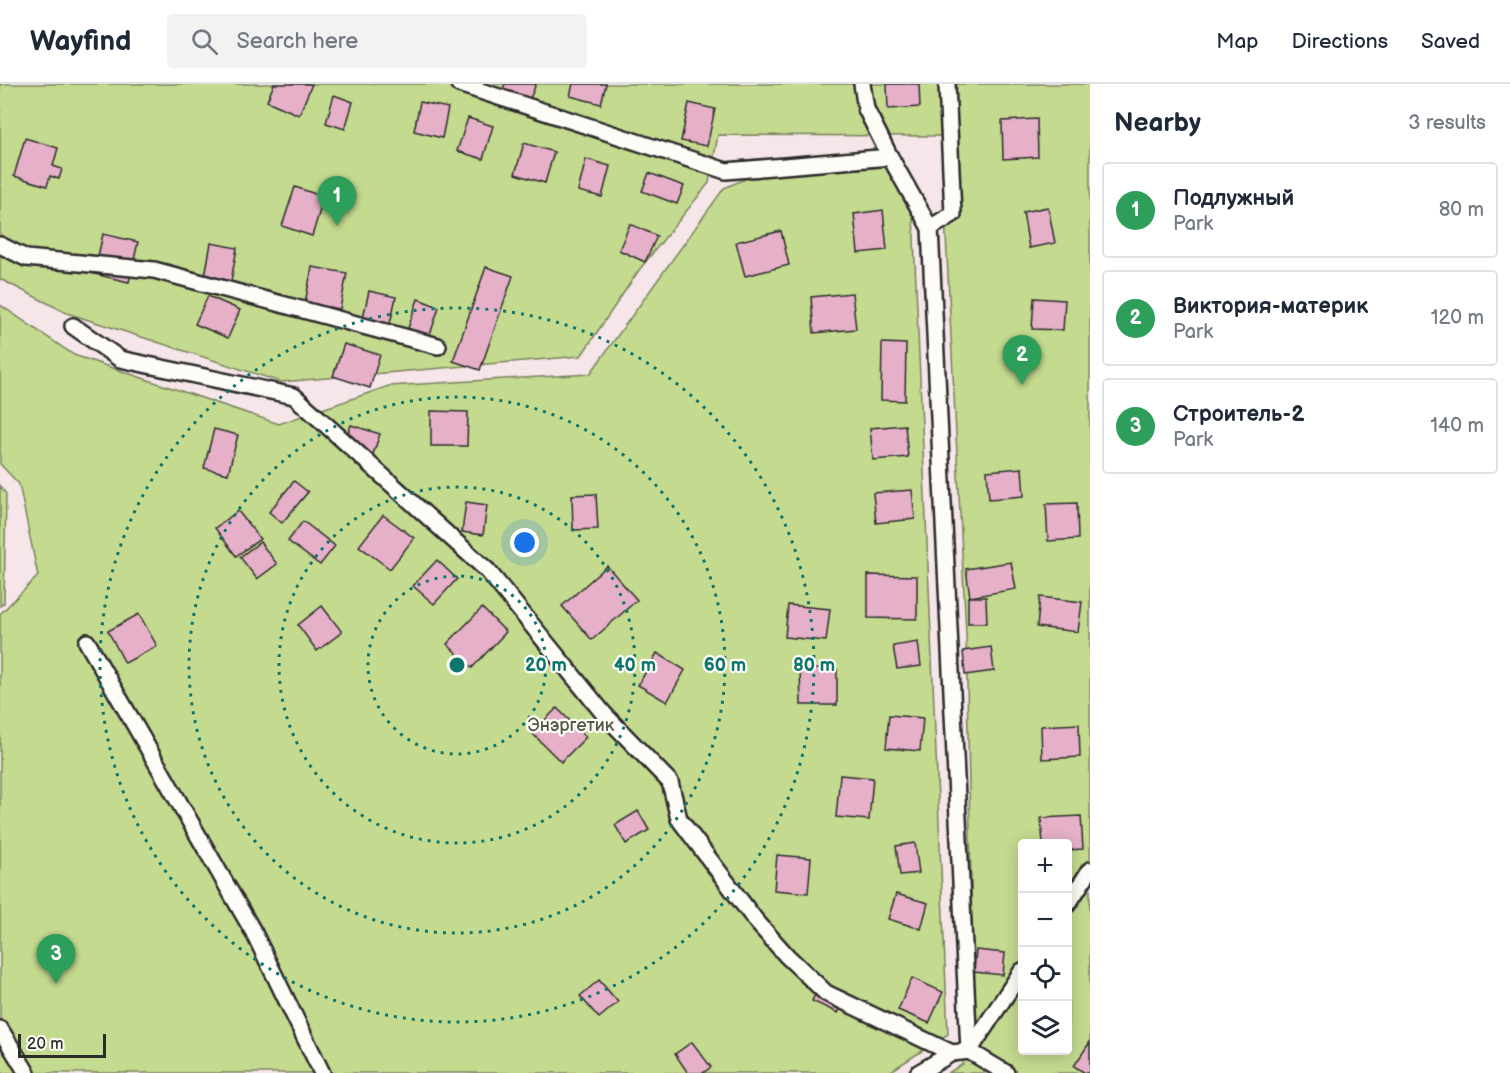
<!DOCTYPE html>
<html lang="en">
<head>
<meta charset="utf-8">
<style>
  :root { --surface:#fff; --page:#f2f2f3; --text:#1f2937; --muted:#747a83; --line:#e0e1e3; --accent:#b45309 }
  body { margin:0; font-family:"Balsamiq Sans",sans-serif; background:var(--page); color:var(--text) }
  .controls { position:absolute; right:18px; bottom:18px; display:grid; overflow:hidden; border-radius:6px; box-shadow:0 3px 15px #0003 }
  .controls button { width:54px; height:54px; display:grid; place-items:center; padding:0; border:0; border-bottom:2px solid var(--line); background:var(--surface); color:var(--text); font:30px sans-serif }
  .scale { position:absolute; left:18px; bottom:15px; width:88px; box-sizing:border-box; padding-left:6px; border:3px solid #2b2b2b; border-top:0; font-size:16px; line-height:21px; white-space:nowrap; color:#2b2b2b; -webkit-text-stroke:4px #fdfcf7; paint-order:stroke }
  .you { position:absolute; left:525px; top:459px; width:21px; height:21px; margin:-15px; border:4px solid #fff; border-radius:50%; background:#1a73e8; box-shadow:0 0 0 9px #1a73e833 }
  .badge { display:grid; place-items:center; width:39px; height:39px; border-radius:50%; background:var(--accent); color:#fff; font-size:20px; font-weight:700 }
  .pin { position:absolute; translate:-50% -50px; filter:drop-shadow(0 2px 3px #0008) }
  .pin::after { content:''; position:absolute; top:32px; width:21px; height:18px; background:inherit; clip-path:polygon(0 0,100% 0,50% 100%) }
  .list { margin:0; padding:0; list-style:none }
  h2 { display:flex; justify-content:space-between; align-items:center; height:78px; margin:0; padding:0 24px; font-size:26px }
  h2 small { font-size:20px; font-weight:400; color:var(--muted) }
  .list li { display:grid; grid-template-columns:39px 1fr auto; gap:18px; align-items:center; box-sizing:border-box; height:96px; margin:0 12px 12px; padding:0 12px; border:2px solid var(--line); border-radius:6px }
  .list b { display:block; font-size:22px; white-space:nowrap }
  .list p { margin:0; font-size:20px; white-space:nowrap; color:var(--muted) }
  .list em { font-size:20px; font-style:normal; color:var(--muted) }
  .icon { flex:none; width:33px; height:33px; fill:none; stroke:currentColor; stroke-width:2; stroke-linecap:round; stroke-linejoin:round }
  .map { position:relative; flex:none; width:1090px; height:989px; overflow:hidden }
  header { display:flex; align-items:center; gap:36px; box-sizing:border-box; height:84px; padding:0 30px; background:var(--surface); border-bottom:2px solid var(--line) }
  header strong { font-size:28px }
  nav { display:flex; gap:33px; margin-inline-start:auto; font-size:21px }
  .search { width:420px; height:54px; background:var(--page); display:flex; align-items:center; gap:15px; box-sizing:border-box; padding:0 21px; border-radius:6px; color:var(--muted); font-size:22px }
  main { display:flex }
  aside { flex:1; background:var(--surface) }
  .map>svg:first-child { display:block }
  .green { fill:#c4da8f; stroke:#78825d; stroke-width:1.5; fill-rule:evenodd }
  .building { fill:#e6b0c8; stroke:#2b2b2b; stroke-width:1.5 }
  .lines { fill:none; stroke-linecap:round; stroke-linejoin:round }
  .lane-casing { stroke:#2b2b2b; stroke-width:20 }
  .lane { stroke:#fdfcf7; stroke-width:15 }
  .ring { fill:none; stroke:#0f766e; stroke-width:3; stroke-dasharray:3 6 }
  .labels { text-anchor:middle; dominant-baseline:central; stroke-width:4.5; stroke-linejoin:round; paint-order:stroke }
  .park-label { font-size:18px; fill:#515744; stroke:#fdfcf7 }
  .centre { fill:#0f766e; stroke:#fdfcf7; stroke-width:3 }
  .ring-label { font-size:18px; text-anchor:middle; font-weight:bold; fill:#0f766e; stroke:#fdfcf7; stroke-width:4.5; stroke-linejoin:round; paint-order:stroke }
</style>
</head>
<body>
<header>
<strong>Wayfind</strong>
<div class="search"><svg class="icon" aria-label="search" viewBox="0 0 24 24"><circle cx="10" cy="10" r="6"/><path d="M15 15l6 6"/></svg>Search here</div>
<nav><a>Map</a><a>Directions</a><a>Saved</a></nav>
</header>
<main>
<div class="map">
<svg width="1090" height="989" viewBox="0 0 1090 989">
  <rect width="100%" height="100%" fill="#f6e5e9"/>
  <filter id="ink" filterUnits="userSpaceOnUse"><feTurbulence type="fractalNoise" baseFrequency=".0167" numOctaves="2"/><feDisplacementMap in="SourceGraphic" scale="12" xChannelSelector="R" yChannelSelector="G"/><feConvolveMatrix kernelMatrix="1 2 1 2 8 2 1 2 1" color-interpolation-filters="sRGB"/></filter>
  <g filter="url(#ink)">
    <g class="green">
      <path d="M0,0H1090V989H948L963,980L956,966L974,952L966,549L941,52L718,51L709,99L639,186L581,272L281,298L67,229L0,195ZM1022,760H1068V966H1022Z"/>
      <polygon points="888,83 913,131 948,950 888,989 0,989 0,530 38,492 19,400 0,380 0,221 74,271 279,340 389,302 590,290 724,104 754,91"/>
      <polygon points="0,402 6,410 4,519 0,522"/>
    </g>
    <g class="building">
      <polygon points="274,0 312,0 299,31 267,17"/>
      <polygon points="505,0 536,0 529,17 503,5"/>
      <polygon points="573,0 606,0 601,20 570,12"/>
      <polygon points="887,0 919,0 920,23 888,25"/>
      <polygon points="334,11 353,18 345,45 326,39"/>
      <polygon points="420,18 448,24 442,54 414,47"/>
      <polygon points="689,19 715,25 707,62 681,57"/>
      <polygon points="468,34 493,42 483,75 457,67"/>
      <polygon points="1037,35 1038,73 1003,75 1002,37"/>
      <polygon points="25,54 58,64 53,82 62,85 59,95 50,92 47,102 14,92"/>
      <polygon points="524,59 554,68 545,99 515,90"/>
      <polygon points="586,75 610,82 602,113 578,107"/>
      <polygon points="649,89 684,102 677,120 642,107"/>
      <polygon points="295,103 324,113 312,152 282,142"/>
      <polygon points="1048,123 1055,159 1029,164 1023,128"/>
      <polygon points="883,126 887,166 858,169 854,130"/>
      <polygon points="630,140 657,152 645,178 619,166"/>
      <polygon points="781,147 789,181 745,192 736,158"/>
      <polygon points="103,150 138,158 129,198 94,190"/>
      <polygon points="211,159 237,164 231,197 205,192"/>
      <polygon points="312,183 347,189 340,225 305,219"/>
      <polygon points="486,183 513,192 480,286 453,277"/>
      <polygon points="369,207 396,213 389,244 362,238"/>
      <polygon points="852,209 856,245 814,249 811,213"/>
      <polygon points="208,212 240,226 228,254 195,240"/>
      <polygon points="1034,214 1065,216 1063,246 1032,245"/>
      <polygon points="418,215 439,223 429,254 407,247"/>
      <polygon points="882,259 906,260 905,317 881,316"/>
      <polygon points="344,260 380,271 370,304 333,292"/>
      <polygon points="431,327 468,328 467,362 431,362"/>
      <polygon points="351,341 380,350 371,376 342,367"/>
      <polygon points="905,341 908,373 873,376 870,344"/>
      <polygon points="214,345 238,351 228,390 204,384"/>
      <polygon points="1022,384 1024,412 989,415 987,387"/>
      <polygon points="294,397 308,408 282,439 269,428"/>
      <polygon points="912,406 915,435 876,439 873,409"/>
      <polygon points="596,410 598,445 573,446 572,411"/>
      <polygon points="466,418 487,421 483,451 462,448"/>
      <polygon points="1077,419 1078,455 1048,457 1046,420"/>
      <polygon points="238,427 260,455 236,472 215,444"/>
      <polygon points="383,431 414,454 390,485 359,462"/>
      <polygon points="303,437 335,462 320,481 288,457"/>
      <polygon points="260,458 277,480 257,495 240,473"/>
      <polygon points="437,476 457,495 434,520 413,502"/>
      <polygon points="1011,478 1016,505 970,513 966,485"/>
      <polygon points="607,482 637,516 592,556 562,522"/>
      <polygon points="868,491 917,492 917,535 868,534"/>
      <polygon points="968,513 986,513 987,539 968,539"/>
      <polygon points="1040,513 1082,518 1078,548 1037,543"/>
      <polygon points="788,521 830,525 826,557 785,553"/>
      <polygon points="322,522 342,548 317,567 298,541"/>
      <polygon points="482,524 506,548 472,584 447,560"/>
      <polygon points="139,530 157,562 125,579 108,547"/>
      <polygon points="918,558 921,582 897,585 893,562"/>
      <polygon points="991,563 994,587 965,591 963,567"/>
      <polygon points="657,569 685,586 667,618 638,601"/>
      <polygon points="800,585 837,585 837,621 801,621"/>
      <polygon points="557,624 586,653 561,678 532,649"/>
      <polygon points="889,631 923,634 920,667 886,664"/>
      <polygon points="1079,640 1080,673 1042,675 1041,642"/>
      <polygon points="840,691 873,694 869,736 836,733"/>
      <polygon points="638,727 649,746 626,760 615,741"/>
      <polygon points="1081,732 1083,765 1068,766 1068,760 1043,760 1041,734"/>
      <polygon points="915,759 919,789 900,791 896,762"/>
      <polygon points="777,771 811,774 808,809 774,806"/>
      <polygon points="896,810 928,819 921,845 888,835"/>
      <polygon points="976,866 1005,869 1003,891 974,888"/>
      <polygon points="912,894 943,908 929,939 898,926"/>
      <polygon points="599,896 618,918 599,934 580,912"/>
      <polygon points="821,898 847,909 838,929 812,917"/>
      <polygon points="692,958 711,983 703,989 688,989 675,970"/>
      <polygon points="1090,958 1090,989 1085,989 1074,982"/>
    </g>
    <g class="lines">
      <defs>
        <g id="lane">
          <polyline points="459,0 726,87 890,73"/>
          <polyline points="862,0 866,25 890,73 930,144 969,967"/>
          <polyline points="930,144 953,130 947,0"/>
          <polyline points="0,161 26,174 154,186 438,262"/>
          <polyline points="73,242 120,275 294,312 488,487 604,630 670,698 679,735 756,837 787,872 826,909 952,969"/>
          <polyline points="87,558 254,849 322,989"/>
          <polyline points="1068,820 1090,786"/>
          <polyline points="0,945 27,989"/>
          <polyline points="969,967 1022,887"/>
          <polyline points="918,989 952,969 969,967 1006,989"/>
        </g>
      </defs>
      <use href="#lane" class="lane-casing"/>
      <use href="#lane" class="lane"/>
    </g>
  </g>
  <g class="ring">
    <circle cx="457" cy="581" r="89"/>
    <circle cx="457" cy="581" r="178"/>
    <circle cx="457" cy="581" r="268"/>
    <circle cx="457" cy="581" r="357"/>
  </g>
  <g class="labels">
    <g class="park-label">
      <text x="571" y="641">Энэргетик</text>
    </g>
  </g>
  <circle cx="457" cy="581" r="9" class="centre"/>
  <g class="ring-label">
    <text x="546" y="587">20 m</text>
    <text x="635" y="587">40 m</text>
    <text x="725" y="587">60 m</text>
    <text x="814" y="587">80 m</text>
  </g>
</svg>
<div class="controls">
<button>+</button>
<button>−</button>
<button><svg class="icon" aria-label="locate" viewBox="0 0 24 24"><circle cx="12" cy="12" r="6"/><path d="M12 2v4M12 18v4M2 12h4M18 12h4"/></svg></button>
<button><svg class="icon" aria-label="layers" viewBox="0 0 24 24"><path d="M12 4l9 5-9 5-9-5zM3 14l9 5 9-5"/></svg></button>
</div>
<div class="scale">20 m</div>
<div class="you"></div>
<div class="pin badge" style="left:337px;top:142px;background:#2e9e5b">1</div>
<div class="pin badge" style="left:1022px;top:301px;background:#2e9e5b">2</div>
<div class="pin badge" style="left:56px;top:900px;background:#2e9e5b">3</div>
</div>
<aside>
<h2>Nearby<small>3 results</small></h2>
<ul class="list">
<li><span class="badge" style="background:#2e9e5b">1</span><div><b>Подлужный</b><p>Park</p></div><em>80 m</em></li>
<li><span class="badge" style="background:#2e9e5b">2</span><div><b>Виктория-материк</b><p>Park</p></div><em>120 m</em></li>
<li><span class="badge" style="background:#2e9e5b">3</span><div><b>Строитель-2</b><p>Park</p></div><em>140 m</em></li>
</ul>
</aside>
</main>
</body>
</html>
